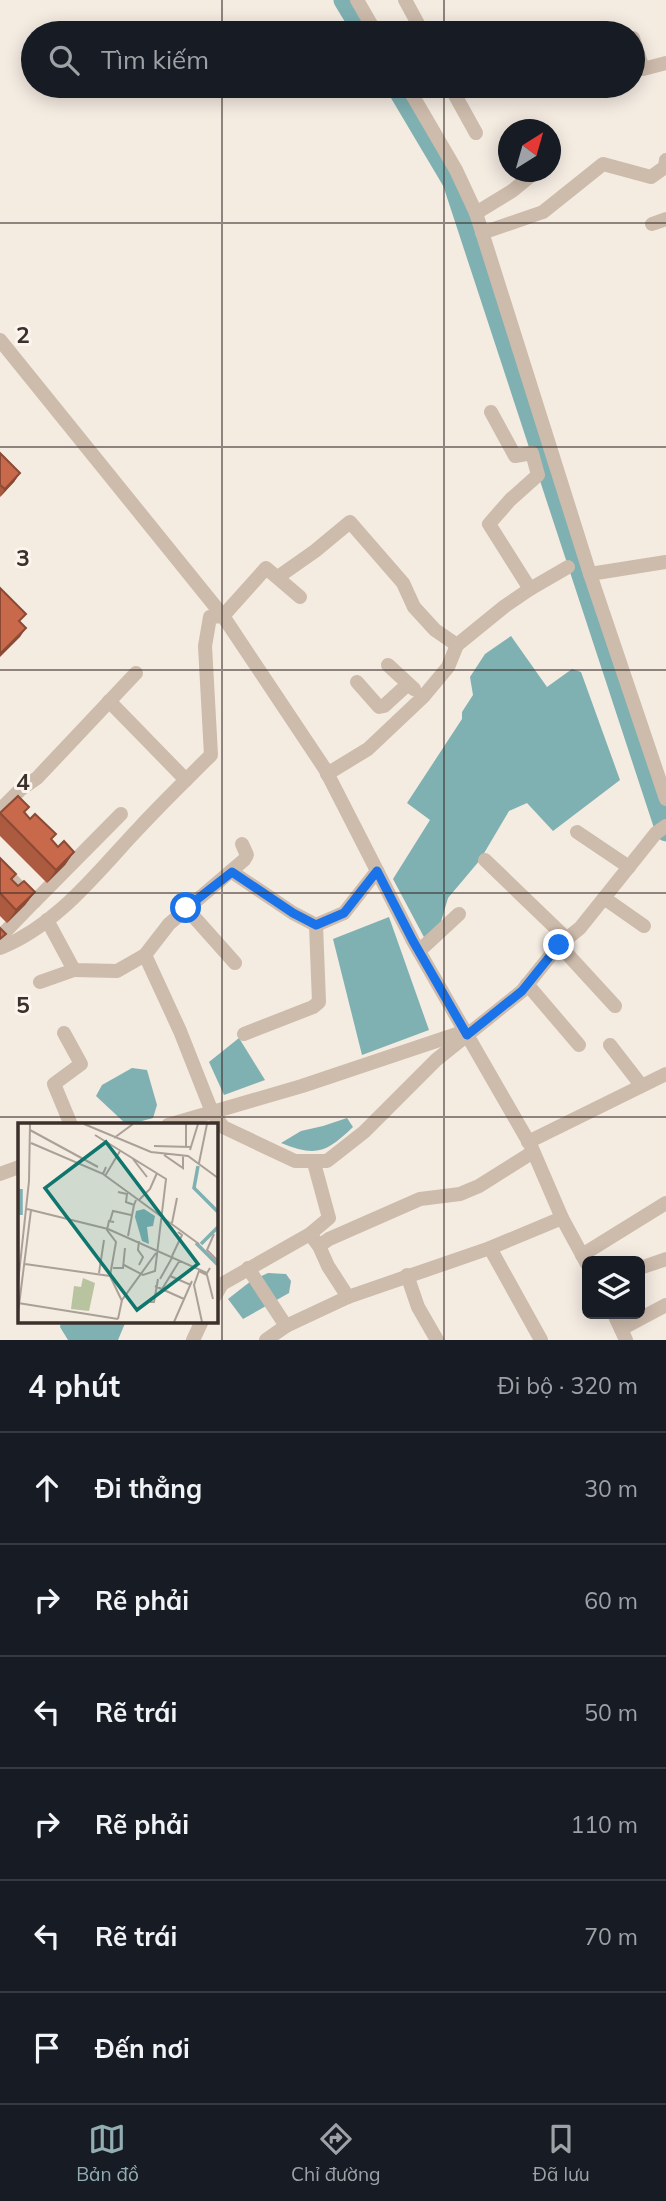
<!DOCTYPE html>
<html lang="vi">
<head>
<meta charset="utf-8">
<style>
  :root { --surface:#171b24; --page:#242831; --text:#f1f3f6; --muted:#9ea1a6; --line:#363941; --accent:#92aeb2 }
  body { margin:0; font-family:Mulish,sans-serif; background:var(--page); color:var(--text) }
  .controls { position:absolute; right:21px; bottom:21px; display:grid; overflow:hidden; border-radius:10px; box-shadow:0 4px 18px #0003 }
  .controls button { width:63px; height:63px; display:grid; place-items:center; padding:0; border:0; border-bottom:2px solid var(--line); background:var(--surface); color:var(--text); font:35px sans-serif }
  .compass { position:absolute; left:498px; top:119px; width:63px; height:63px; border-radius:50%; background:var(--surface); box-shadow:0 4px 18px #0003; rotate:37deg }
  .stop { position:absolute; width:21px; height:21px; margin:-16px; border:5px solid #1a73e8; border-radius:50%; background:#fff }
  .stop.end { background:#1a73e8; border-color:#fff; box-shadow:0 2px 7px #0008 }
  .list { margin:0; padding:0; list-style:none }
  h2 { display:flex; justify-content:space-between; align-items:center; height:91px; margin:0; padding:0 28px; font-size:30px }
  h2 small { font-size:23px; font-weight:400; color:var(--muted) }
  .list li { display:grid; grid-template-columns:46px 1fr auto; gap:21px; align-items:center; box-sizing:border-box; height:112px; padding:0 28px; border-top:2px solid var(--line) }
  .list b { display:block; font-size:26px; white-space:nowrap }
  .list em { font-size:23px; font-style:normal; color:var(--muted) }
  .icon { flex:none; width:38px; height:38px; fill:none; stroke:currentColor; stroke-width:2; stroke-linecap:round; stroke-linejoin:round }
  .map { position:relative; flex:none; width:666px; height:1340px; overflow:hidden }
  .search { position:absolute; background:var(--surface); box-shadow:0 4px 18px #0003; left:21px; right:21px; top:21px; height:77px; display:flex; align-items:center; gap:18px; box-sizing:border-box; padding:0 24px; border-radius:38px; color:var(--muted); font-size:26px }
  .sheet { height:763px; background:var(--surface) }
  nav { display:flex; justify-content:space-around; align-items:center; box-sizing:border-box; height:98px; border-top:2px solid var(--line); background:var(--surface); font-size:19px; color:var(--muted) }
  nav a { display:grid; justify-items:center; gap:4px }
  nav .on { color:var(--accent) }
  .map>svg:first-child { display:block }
  .water { fill:#7fb0b2 }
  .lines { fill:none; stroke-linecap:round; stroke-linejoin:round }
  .river { stroke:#7fb0b2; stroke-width:21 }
  .street { stroke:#cdbbac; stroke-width:14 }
  .wall { fill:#ac5a40 }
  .shaded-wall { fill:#8c4a34 }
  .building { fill:#c8694b; stroke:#8c4a34; stroke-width:2 }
  .route { stroke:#1a73e8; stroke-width:9 }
  .grid { fill:none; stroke:#3b302b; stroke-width:2; stroke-opacity:0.55 }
  .inset-river { fill:none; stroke:#7fb0b2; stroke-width:3.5 }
  .inset-road { fill:none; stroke:#aaa098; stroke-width:2 }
  .view { fill:#0f766e; fill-opacity:0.15; stroke:#0f766e; stroke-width:3.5 }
  .inset-edge { fill:none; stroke:#3b302b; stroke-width:3.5 }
  .grid-label { font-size:23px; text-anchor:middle; font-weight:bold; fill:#3b302b; stroke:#fbf5ee; stroke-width:6; stroke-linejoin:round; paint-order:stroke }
</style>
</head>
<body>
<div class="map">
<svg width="666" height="1340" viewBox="0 0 666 1340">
  <rect width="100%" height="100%" fill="#f4ebe1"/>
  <g class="water">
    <polygon points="511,636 547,687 572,669 581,672 620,780 553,831 527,803 509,811 480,860 448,898 440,925 425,939 393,879 430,820 407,803 462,719 462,712 473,695 470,677 485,654"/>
    <polygon points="389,917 429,1030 362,1055 333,939"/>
    <polygon points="239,1038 265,1080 224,1095 209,1062"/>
    <polygon points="132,1068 147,1070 157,1105 153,1118 127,1125 96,1096 102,1085"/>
    <path d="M347,1118L353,1127C326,1153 316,1157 281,1143L301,1131L323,1126Z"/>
    <polygon points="268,1273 286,1274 291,1281 289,1293 243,1319 228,1299 251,1281"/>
    <polygon points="61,1321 126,1321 118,1340 68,1340 60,1327"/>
  </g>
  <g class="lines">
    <g class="river">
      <polyline points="344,0 364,33"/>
      <polyline points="396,86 453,182 666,831"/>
    </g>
    <g class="street">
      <polyline points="357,0 376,33"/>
      <polyline points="405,0 423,33"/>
      <polyline points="633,38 643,69 666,63"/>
      <polyline points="407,86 456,170 476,213 512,191 534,173"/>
      <polyline points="450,86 476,133"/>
      <polyline points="476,213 590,574 666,799"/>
      <polyline points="652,224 666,219"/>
      <polyline points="482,233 543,212 603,164 651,177 665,167 666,160"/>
      <polyline points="0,340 223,616 325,769 413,941 531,1146 562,1218 587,1264"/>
      <polyline points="491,412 515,456 532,453 538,475 510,500 489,524 530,589 568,567"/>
      <polyline points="590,574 666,562"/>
      <polyline points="278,577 315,551 350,522 403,583 414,607 435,630 457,645"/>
      <polyline points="388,665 414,689"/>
      <polyline points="357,682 379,707 384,706 408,684"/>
      <polyline points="109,701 186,780"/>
      <polyline points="327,774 368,749 423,697 448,667 457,645 505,606 530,589"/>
      <polyline points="0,810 21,789 37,778 136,673"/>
      <polyline points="577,832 629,867"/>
      <polyline points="485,860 567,939"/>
      <polyline points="0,868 34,902 121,814"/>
      <polyline points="232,872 293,913 316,925 344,913 377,871"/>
      <polyline points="604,898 644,926"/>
      <polyline points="186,908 235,963"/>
      <polyline points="47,920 74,970 117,971 145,955 169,924 244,860 247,855 242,844"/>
      <polyline points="3,934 34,902"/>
      <polyline points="559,945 615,1006"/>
      <path d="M0,948C57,926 98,871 139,828C162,803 187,779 211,755L205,646L210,617L223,616L266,568L300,597"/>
      <polyline points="419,951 459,914"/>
      <polyline points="145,955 180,1031 212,1112 223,1127 295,1161 327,1161 364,1132 436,1060 522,991 559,945 580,928 656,833 666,826"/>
      <polyline points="40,982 74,970"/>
      <polyline points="527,984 579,1045"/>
      <polyline points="64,1033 81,1064 54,1084 71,1125"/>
      <polyline points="244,1034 313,1007 319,1002 316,925"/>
      <polyline points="610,1045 641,1085"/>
      <polyline points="168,1125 302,1086 466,1031"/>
      <polyline points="528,1142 666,1074"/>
      <polyline points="314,1163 329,1218 310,1234 319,1246 328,1266 348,1297"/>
      <polyline points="0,1174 19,1167"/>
      <polyline points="319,1246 329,1239 420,1199 460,1194 479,1186 533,1152"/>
      <polyline points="490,1248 541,1340"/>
      <polyline points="582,1255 666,1203"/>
      <polyline points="248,1268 286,1326 266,1340"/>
      <polyline points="640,1268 666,1259"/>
      <polyline points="407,1275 418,1307 437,1340"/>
      <polyline points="215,1296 222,1284 310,1234"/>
      <polyline points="614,1314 626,1340"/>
      <polyline points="286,1326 348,1297 490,1248 562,1218"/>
      <polyline points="621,1329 666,1305"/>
      <polyline points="193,1340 202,1321"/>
    </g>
  </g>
  <g class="wall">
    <polygon points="0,453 20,473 14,482 0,497"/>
    <polygon points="25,813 58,847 74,852 65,865 47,883 0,836 0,814"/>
    <polygon points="0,858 16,874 12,880 18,886 35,892 25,905 7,923 0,916"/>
  </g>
  <g class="shaded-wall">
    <polygon points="20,473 14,482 0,497 5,489"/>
    <polygon points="26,628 20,637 0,657 0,654"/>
    <polygon points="74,852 65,865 47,883 56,870"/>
    <polygon points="35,892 25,905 7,923 16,910"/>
  </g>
  <g class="building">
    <polygon points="0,453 20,473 5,489 0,485"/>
    <polygon points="0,588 26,614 19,621 26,628 0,654"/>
    <polygon points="18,796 29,807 24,812 30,819 35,814 56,834 51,839 58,847 64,841 74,852 56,870 0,813"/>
    <polygon points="0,858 16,874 11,879 18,886 24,881 35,892 16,910 0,893"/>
    <polygon points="0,928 6,934 0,939"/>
  </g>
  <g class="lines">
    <polyline class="route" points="186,908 232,872 293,913 316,925 344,913 377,871 413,941 467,1035 522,991 559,945"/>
  </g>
  <path class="grid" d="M222,0V33M444,0V33M222,86V1340M444,86V1340M0,223H666M0,447H666M0,670H666M0,893H666M0,1117H666"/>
  <g transform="translate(18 1123)">
    <rect width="200" height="200" fill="#f4ebe1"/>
    <path d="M65,155L77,160L71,188L53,186L56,163L63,164Z" fill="#b8c4a0"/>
    <path d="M126,86L137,93L135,103L129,104L131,121L124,118L117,94L118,88Z" fill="#7fb0b2"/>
    <path class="inset-river" d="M180,43L176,65L200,89M3,66V92M178,120L200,142M183,121L200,104"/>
    <path class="inset-road" d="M66,1L133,29L170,33L200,55M12,7L80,44M77,12L148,56L137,148L125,152L106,142M96,15L115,1M13,20L85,51L88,44M136,23L173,24M168,24V1M172,27L180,1M146,32L165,45V33M115,36L129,54M181,40L189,1M85,51L181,121M87,53L102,28M100,69L109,71L108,79L116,82L118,77M121,77L132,66L139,50M9,86L90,106L189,150L192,145M92,98L95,88L113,92M96,99L91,98L89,107L98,119L92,153L104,178M154,100L159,75M196,111L189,127L200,138M110,113L116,82M154,133L164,112L160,109M7,141L92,153M121,142L125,134L120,127L121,118M95,145H105L107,125M81,150L86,117M152,153L173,162M142,156L155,133M0,160L11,58L12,1M137,163L166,176M144,166L162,137M132,179H136L140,156M0,180L100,196M0,190L13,87M100,196L104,177L138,130M156,199L174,158M184,199L176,162L181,148L189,152L195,176"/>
    <path class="view" d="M88,19L180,141L119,187L27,65Z"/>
    <rect width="200" height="200" class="inset-edge"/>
  </g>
  <g class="grid-label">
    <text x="23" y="343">2</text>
    <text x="23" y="566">3</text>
    <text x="23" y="790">4</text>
    <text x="23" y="1013">5</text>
  </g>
</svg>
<div class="controls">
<button><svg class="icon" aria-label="layers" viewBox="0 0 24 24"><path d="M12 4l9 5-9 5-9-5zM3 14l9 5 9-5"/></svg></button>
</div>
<svg class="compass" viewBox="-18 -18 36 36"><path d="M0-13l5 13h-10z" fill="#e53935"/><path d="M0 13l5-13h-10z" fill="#9ea1a6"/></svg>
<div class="stop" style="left:186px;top:908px"></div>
<div class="stop end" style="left:559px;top:945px"></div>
<div class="search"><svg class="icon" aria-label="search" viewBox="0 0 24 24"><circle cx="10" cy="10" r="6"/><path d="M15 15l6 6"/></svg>Tìm kiếm</div>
</div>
<section class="sheet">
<h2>4 phút<small>Đi bộ · 320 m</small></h2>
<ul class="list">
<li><svg class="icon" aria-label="ahead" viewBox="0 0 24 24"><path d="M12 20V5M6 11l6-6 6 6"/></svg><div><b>Đi thẳng</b></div><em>30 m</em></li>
<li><svg class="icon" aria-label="right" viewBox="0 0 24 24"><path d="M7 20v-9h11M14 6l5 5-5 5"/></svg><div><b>Rẽ phải</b></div><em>60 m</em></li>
<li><svg class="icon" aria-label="left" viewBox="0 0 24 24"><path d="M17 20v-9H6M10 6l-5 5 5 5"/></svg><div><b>Rẽ trái</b></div><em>50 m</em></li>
<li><svg class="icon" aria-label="right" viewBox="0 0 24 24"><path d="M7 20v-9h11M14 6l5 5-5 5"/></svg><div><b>Rẽ phải</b></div><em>110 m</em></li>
<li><svg class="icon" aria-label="left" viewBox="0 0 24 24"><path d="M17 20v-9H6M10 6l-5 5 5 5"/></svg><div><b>Rẽ trái</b></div><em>70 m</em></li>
<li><svg class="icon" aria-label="arrive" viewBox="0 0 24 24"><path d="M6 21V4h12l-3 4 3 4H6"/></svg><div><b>Đến nơi</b></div></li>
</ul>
</section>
<nav>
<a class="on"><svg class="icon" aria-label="map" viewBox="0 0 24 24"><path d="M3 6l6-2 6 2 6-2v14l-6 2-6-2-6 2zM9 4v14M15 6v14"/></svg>Bản đồ</a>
<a><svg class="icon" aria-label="directions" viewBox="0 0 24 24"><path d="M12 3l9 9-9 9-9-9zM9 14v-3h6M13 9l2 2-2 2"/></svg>Chỉ đường</a>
<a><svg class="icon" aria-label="saved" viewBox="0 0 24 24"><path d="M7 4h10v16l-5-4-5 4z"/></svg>Đã lưu</a>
</nav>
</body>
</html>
